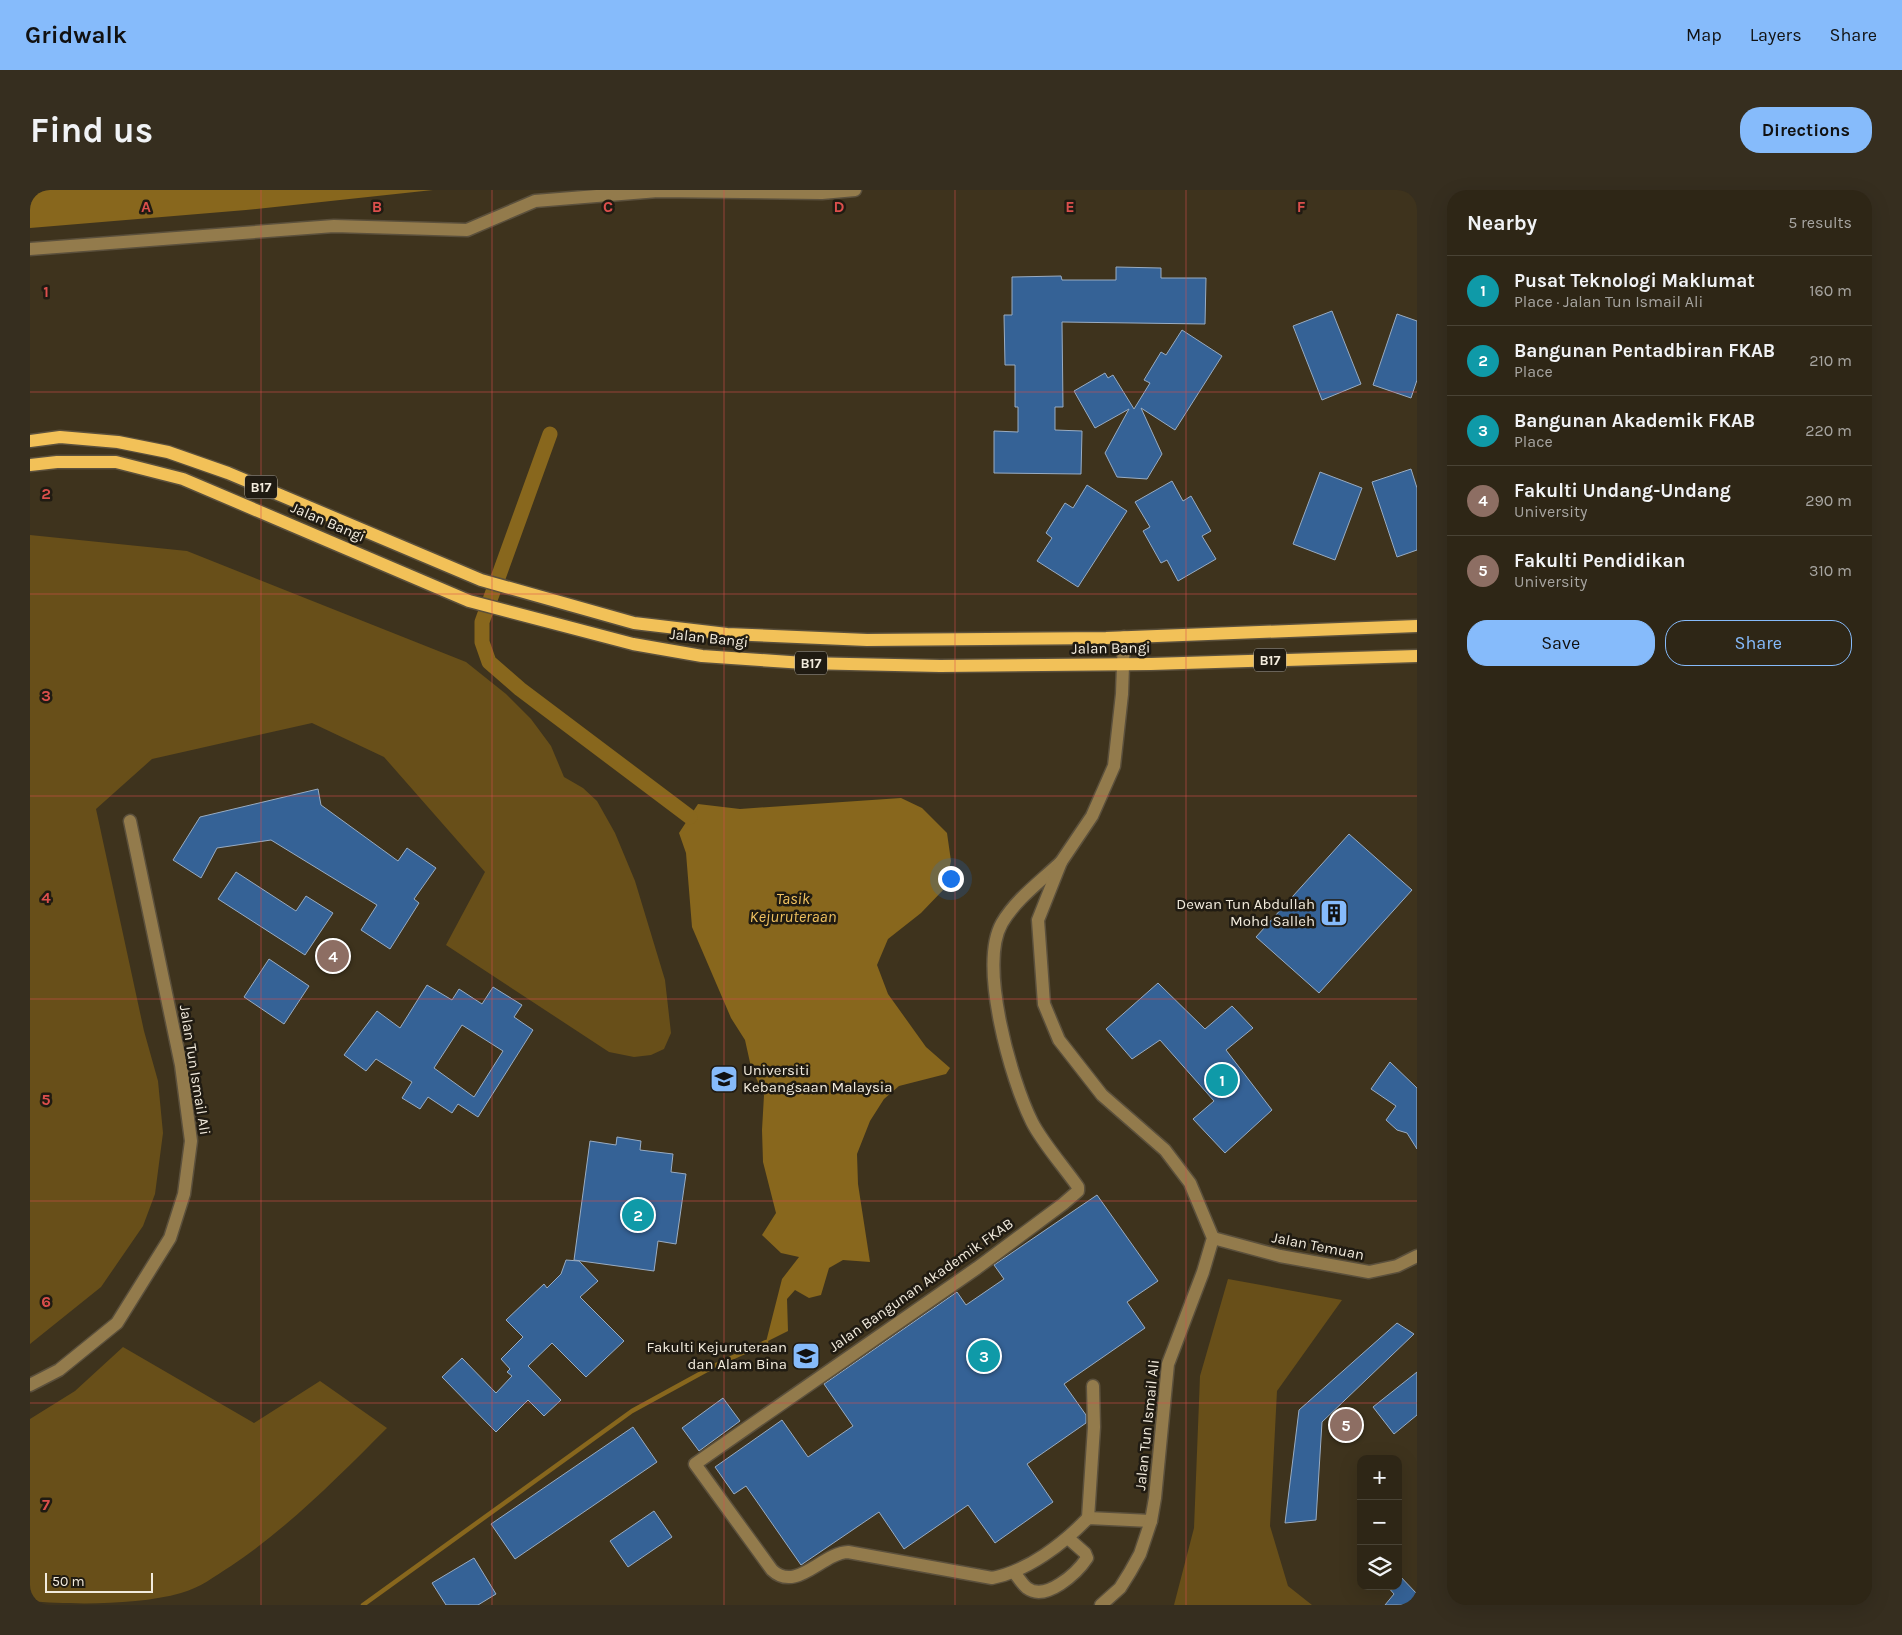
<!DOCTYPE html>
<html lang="en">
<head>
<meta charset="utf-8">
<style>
  :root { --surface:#2e2616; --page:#362e1f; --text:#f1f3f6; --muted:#a7a5a1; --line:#494335; --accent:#86bbfb }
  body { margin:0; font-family:Karla,sans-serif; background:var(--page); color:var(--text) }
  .controls { position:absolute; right:15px; bottom:15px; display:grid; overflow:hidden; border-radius:10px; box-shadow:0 5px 20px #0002 }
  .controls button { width:45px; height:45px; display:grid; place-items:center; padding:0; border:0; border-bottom:1px solid var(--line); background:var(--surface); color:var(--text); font:25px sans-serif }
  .scale { position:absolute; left:15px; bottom:12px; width:108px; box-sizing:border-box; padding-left:5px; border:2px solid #f2ebdd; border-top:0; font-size:14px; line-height:18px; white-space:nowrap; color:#f2ebdd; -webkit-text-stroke:4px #201b12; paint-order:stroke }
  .you { position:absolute; left:920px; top:688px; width:18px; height:18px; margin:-12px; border:4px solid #fff; border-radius:50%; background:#1a73e8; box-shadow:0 0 0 8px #1a73e833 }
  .badge { display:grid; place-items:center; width:32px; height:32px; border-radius:50%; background:var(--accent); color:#fff; font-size:16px; font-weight:700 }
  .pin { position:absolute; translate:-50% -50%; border:2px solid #fff; box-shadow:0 1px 5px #0006 }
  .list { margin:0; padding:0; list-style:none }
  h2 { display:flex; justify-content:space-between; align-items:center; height:65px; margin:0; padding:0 20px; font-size:21px }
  h2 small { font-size:16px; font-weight:400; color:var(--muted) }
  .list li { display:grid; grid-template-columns:32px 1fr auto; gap:15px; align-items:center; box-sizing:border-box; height:70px; padding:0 20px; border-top:1px solid var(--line) }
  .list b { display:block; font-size:19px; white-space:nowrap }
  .list p { margin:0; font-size:16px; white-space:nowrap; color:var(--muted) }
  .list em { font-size:16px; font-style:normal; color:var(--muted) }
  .actions { display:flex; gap:10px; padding:15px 20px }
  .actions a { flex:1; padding:11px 0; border:1px solid var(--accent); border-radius:20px; text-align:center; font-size:18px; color:var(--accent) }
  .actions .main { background:var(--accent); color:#111 }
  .icon { flex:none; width:28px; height:28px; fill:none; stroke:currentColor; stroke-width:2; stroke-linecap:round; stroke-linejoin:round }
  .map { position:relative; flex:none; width:1387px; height:1415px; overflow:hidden; border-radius:20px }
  header { display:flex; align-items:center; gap:30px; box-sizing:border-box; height:70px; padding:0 25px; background:var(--accent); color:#111 }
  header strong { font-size:24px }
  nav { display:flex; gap:28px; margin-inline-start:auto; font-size:18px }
  .intro { display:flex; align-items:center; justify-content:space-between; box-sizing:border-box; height:120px; padding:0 30px }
  h1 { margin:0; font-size:35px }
  .button { padding:12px 22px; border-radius:20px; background:var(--accent); color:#111; font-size:18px; font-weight:700 }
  main { display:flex; gap:30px; padding:0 30px }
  aside { flex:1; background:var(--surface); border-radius:20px; box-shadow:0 5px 20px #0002 }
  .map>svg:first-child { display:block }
  .green { fill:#684f19 }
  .water { fill:#88671d }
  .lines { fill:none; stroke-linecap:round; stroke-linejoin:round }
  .stream { stroke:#88671d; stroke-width:4.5 }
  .canal { stroke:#88671d; stroke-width:15 }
  .building { fill:#356296; stroke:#99acc2; fill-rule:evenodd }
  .minor-casing { stroke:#5b503c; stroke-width:15 }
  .major-casing { stroke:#5b503c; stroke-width:15 }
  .minor { stroke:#937b4c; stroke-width:12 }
  .major { stroke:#f2c158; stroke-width:12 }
  .grid { fill:none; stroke:#dc4f4c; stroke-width:1; stroke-opacity:0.55 }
  .labels { text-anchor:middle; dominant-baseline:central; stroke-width:5; stroke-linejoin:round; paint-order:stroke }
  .shield { fill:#201b12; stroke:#b3ada0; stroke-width:1 }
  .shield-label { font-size:14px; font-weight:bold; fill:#f2ebdd }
  .street-label { font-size:15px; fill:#f2ebdd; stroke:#201b12 }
  .poi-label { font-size:15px; fill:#f2ebdd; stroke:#201b12; text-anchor:end }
  .water-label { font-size:16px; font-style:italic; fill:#f0c260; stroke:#201b12 }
  .grid-label { font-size:16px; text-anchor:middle; font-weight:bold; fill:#dc4f4c; stroke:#201b12; stroke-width:5; stroke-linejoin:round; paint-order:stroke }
</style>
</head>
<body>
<header>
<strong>Gridwalk</strong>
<nav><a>Map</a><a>Layers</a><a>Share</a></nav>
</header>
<div class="intro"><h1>Find us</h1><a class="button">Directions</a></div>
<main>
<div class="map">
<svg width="1387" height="1415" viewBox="0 0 1387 1415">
  <rect width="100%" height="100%" fill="#3e331d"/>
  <g class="green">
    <polygon points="0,345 157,361 436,472 476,504 501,529 521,556 534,587 553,598 567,611 585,643 605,691 635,790 641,843 634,859 621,865 604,867 579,862 416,755 455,682 354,567 282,533 122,569 66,619 114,841 128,891 133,943 125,1004 113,1036 71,1097 0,1154"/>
    <polygon points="1198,1089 1312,1110 1247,1201 1240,1336 1258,1396 1282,1415 1144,1415 1164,1338 1170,1186"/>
    <path d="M93,1157L224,1233L290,1191L357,1238C308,1287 259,1337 201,1376C185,1386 170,1398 151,1403C109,1415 44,1415 0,1411V1229L45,1201Z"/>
  </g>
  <g class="water">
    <polygon points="0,0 403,0 216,20 0,38"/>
    <polygon points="871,608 892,618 917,643 921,671 915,698 891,723 858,749 847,775 858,804 896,857 920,878 916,884 869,896 854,909 840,931 827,964 828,994 840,1072 813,1070 799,1078 791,1105 779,1108 765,1100 757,1109 758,1141 736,1152 752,1089 769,1067 751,1063 732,1045 746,1023 733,972 732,940 734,905 721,877 715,850 701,828 662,737 656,663 649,643 668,614 710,619"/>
  </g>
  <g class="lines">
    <polyline class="stream" points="333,1415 602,1221 686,1175 736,1152"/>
    <polyline class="canal" points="520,244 452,432 452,452 459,472 490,499 660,627"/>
  </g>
  <g class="building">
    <polygon points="1086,77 1131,78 1131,88 1176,88 1175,134 1032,132 1033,217 1025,217 1025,240 1052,241 1051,284 964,283 964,241 988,242 988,217 985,217 985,175 975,175 974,125 982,125 982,87 1031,86 1032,90 1086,90"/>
    <polygon points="1302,121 1331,194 1292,210 1263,136"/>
    <polygon points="1367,124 1387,131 1387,190 1381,208 1343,195"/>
    <polygon points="1152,140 1192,166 1145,240 1111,218 1132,264 1117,289 1087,287 1075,263 1099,219 1065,238 1044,201 1075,183 1078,188 1083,185 1104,219 1120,193 1114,190 1131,162 1136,165"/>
    <polygon points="1381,279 1387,298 1387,360 1367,367 1342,292"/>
    <polygon points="1290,282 1332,298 1305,370 1263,354"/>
    <polygon points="1142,291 1153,311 1161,306 1181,341 1172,346 1186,369 1148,391 1137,370 1131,373 1113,341 1120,337 1105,312"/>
    <polygon points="1057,295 1097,321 1048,397 1007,371 1022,348 1016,343 1035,313 1043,318"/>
    <polygon points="288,599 291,615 368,671 377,658 406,678 384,709 389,713 360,759 331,740 347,715 241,650 187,658 171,688 143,670 170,627"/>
    <polygon points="1319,644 1382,700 1289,803 1226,747"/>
    <polygon points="206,682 266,721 276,706 303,723 275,765 188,709"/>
    <polygon points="239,769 279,796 254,834 214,807"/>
    <polygon points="1128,793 1175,839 1202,816 1223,838 1196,860 1242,920 1195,963 1163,929 1184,911 1130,850 1102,869 1076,839"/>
    <path d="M397,795L422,810L429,799L452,814L463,797L492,815L484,827L503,840L448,927L428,914L422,923L398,907L390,919L372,908L382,892L346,869L336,881L314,865L347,821L370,838ZM432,835L473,861L444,907L404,878Z"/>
    <polygon points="1360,872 1387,898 1387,959 1377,943 1367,940 1356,930 1366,916 1341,899"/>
    <polygon points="587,947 611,951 610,960 643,964 641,982 656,984 646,1054 628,1051 624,1081 544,1070 560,951 586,955"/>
    <polygon points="1067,1005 1128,1091 1097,1112 1115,1138 1034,1194 1056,1225 1056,1233 997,1274 1023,1312 965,1353 938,1315 874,1359 849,1322 771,1375 716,1296 704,1304 685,1277 752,1230 778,1267 823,1236 794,1194 927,1102 936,1115 974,1089 964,1075"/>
    <polygon points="536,1070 549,1071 568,1091 550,1107 594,1151 556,1187 522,1153 498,1176 531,1210 514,1226 498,1210 466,1242 412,1187 432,1168 466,1203 482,1186 477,1182 480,1179 471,1169 493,1147 476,1130 514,1094 517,1098 531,1084"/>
    <polygon points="1367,1133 1384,1144 1292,1232 1286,1330 1255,1333 1269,1220"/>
    <polygon points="1387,1182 1387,1225 1364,1244 1343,1217"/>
    <polygon points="693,1208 710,1231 669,1261 652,1238"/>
    <polygon points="603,1237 627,1272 485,1369 461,1334"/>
    <polygon points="624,1321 642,1347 598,1377 580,1351"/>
    <polygon points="444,1368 466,1404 448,1415 416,1415 402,1393"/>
    <polygon points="1368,1384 1387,1404 1387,1415 1355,1415 1364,1404 1357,1396 1368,1396"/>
  </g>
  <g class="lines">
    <defs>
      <g id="minor">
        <polyline points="0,59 304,36 437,40 505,11 628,1 792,3 825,0"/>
        <path d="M1031,672C1011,691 986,709 972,733C948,775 981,890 1002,932C1012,952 1034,977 1048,997V1001L1033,1014L947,1078L665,1274L742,1380C766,1403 792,1363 818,1362L962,1388C998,1381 1033,1354 1058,1328L1121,1331"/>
        <polyline points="1183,1048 1250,1066 1339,1082 1367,1076 1387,1066"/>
        <polyline points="0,1195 29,1180 87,1133 140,1048 154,1004 161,951 151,875 100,631"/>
        <polyline points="1058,1328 1064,1237 1063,1196"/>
        <path d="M984,1382C988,1387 992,1394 997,1398C1016,1412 1047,1383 1057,1368L1055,1363L1038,1348"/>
        <polyline points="1071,1415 1090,1398 1100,1382 1110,1364 1121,1331 1125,1308 1138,1174 1173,1082 1183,1048 1160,993 1135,960 1072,905 1029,850 1014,814 1008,730 1031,672 1062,626 1084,576 1092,504 1094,447"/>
      </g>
      <g id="major">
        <polyline points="0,251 30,247 88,252 138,262 198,283 451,390 604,433 697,444 837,450 1076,448 1387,436"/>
        <polyline points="0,275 27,272 86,272 153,289 439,411 603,454 672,466 774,473 910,476 1121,474 1387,466"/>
      </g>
    </defs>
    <use href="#minor" class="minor-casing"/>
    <use href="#major" class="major-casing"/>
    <use href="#minor" class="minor"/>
    <use href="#major" class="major"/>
  </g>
  <path class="grid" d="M231,0V1415M462,0V1415M694,0V1415M925,0V1415M1156,0V1415M0,202H1387M0,404H1387M0,606H1387M0,809H1387M0,1011H1387M0,1213H1387"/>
  <defs>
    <symbol id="building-square" viewBox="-11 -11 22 22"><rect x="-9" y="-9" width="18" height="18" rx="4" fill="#86bbfb" stroke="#201b12"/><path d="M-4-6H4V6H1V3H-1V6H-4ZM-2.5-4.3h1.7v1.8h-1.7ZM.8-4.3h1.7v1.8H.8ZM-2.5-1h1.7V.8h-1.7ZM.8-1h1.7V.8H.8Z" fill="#111"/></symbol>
    <symbol id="university-square" viewBox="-11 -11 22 22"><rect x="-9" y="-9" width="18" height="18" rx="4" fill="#86bbfb" stroke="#201b12"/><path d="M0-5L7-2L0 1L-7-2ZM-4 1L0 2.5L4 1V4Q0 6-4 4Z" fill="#111"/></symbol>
  </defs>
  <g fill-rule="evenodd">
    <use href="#building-square" x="1288" y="707" width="32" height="32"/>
    <use href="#university-square" x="678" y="873" width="32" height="32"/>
    <use href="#university-square" x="760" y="1150" width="32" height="32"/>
  </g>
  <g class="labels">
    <g class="shield">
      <rect x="215" y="285.5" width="32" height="23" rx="4"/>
      <rect x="1224" y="458.5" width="32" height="23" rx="4"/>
      <rect x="765" y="461.5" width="32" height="23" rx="4"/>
    </g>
    <g class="shield-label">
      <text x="231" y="297">B17</text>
      <text x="1240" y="470">B17</text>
      <text x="781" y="473">B17</text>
    </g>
    <g class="street-label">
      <text transform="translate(298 332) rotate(23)">Jalan Bangi</text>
      <text transform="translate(679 448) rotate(6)">Jalan Bangi</text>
      <text transform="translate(1081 458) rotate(-1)">Jalan Bangi</text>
      <text transform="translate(165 880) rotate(81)">Jalan Tun Ismail Ali</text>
      <text transform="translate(1288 1056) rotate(11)">Jalan Temuan</text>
      <text transform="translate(891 1095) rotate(-35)">Jalan Bangunan Akademik FKAB</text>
      <text transform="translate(1117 1235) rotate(-84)">Jalan Tun Ismail Ali</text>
    </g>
    <g class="poi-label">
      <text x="1285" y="714">Dewan Tun Abdullah<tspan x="1285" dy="17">Mohd Salleh</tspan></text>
      <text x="713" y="880" text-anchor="start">Universiti<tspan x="713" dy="17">Kebangsaan Malaysia</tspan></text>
      <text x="757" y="1157">Fakulti Kejuruteraan<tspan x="757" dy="17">dan Alam Bina</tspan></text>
    </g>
    <g class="water-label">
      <text x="763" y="708">Tasik<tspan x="763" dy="18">Kejuruteraan</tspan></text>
    </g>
  </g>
  <g class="grid-label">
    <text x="116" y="22">A</text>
    <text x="347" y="22">B</text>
    <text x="578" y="22">C</text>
    <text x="809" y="22">D</text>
    <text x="1040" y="22">E</text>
    <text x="1271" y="22">F</text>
    <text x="16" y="107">1</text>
    <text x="16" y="309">2</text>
    <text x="16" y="511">3</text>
    <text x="16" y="713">4</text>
    <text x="16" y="915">5</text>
    <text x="16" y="1117">6</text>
    <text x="16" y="1320">7</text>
  </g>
</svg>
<div class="controls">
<button>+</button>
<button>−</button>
<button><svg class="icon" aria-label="layers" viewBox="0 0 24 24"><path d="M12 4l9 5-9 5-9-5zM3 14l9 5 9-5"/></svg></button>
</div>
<div class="scale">50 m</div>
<div class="you"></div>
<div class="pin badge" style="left:1192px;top:890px;background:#0f9aa8">1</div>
<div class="pin badge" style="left:608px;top:1025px;background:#0f9aa8">2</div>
<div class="pin badge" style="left:954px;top:1166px;background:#0f9aa8">3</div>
<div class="pin badge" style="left:303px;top:766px;background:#8d6e63">4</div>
<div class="pin badge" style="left:1316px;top:1235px;background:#8d6e63">5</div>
</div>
<aside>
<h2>Nearby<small>5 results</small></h2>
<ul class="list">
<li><span class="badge" style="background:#0f9aa8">1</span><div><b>Pusat Teknologi Maklumat</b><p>Place · Jalan Tun Ismail Ali</p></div><em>160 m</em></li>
<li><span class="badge" style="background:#0f9aa8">2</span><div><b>Bangunan Pentadbiran FKAB</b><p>Place</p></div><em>210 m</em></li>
<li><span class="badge" style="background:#0f9aa8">3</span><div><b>Bangunan Akademik FKAB</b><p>Place</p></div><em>220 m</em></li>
<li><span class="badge" style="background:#8d6e63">4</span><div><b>Fakulti Undang-Undang</b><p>University</p></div><em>290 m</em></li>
<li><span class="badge" style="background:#8d6e63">5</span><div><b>Fakulti Pendidikan</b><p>University</p></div><em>310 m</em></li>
</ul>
<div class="actions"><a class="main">Save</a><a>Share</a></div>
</aside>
</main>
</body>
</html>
